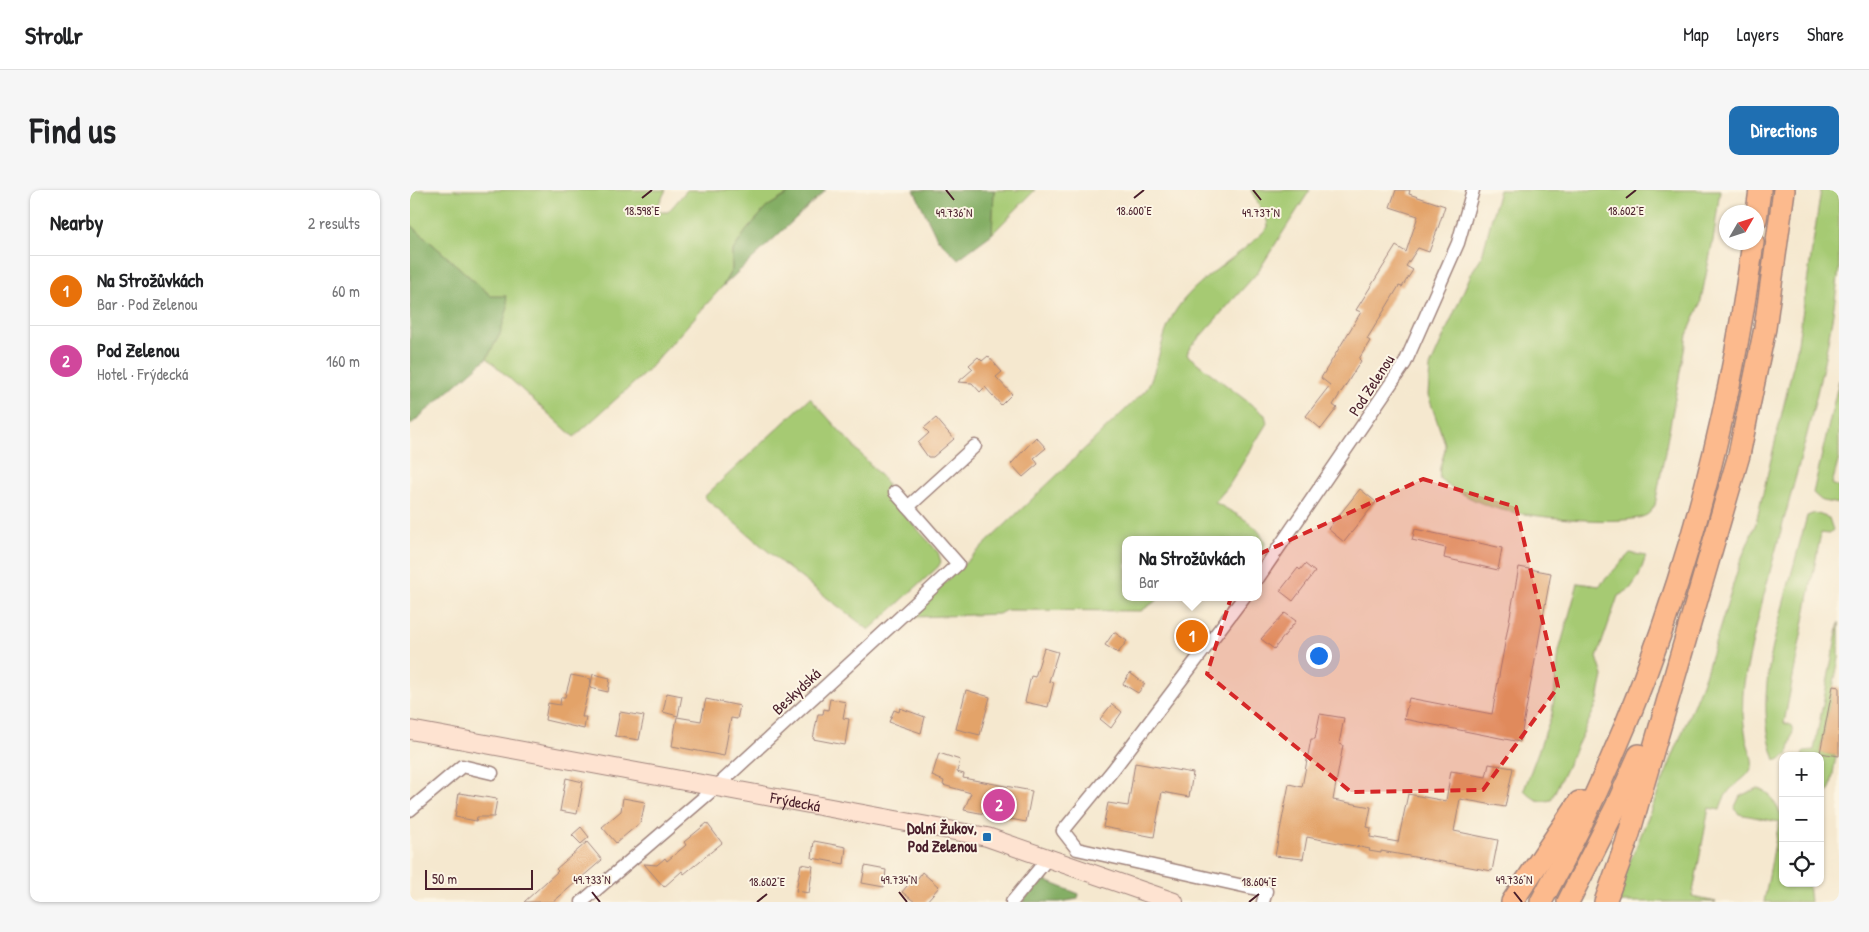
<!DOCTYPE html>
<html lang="en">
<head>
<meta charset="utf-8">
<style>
  :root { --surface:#fff; --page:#f6f6f6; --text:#202124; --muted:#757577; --line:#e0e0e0; --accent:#1f6fb2 }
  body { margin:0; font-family:"Patrick Hand",sans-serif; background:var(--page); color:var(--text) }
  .controls { position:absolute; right:15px; bottom:15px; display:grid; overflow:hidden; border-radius:10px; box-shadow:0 1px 4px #0004 }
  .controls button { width:45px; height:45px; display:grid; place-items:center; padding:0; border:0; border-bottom:1px solid var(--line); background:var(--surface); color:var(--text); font:25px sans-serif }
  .compass { position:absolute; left:1309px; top:15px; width:45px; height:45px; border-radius:50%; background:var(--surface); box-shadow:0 1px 4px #0004; rotate:51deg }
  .scale { position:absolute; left:15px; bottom:12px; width:108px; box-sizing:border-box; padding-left:5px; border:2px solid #4a1f2b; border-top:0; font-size:14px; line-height:18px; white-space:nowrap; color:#4a1f2b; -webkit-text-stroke:4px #fcf5e5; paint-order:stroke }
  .you { position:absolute; left:908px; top:465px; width:18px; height:18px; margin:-12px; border:4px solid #fff; border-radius:50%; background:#1a73e8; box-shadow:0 0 0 8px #1a73e833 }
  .badge { display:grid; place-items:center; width:32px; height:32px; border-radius:50%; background:var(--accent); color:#fff; font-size:16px; font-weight:700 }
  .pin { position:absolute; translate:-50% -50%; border:2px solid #fff; box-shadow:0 1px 5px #0006 }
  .popup { position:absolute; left:712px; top:346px; width:140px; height:65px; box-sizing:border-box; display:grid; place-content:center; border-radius:10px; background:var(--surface); filter:drop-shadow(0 1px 4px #0005); font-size:16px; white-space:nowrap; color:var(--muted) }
  .popup b { font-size:19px; color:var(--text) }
  .popup::after { content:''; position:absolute; left:50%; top:100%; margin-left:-10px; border:10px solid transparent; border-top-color:var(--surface) }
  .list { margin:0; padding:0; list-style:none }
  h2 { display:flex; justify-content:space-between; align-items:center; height:65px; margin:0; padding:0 20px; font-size:21px }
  h2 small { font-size:16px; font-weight:400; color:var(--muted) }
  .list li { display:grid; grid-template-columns:32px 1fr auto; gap:15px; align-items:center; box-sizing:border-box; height:70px; padding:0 20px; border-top:1px solid var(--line) }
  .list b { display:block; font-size:19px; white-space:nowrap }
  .list p { margin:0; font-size:16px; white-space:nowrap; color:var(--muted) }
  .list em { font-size:16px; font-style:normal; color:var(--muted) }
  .icon { flex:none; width:28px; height:28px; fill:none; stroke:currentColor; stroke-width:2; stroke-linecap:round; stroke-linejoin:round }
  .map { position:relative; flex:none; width:1429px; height:712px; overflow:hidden; border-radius:10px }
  header { display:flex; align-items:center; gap:30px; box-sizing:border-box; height:70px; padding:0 25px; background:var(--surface); border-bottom:1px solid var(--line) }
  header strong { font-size:24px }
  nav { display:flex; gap:28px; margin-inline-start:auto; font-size:18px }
  .intro { display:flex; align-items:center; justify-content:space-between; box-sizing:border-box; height:120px; padding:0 30px }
  h1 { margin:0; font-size:35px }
  .button { padding:12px 22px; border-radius:10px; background:var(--accent); color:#fff; font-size:18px; font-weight:700 }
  main { display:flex; gap:30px; padding:0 30px }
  aside { flex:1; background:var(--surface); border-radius:10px; box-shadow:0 1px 4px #0004 }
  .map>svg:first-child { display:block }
  .green { fill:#a6ca73; stroke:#78744f }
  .forest { fill:#84ae65; stroke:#676648 }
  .building { fill:#e3a369 }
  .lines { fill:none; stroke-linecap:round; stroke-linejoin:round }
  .minor-casing { stroke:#a0847d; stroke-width:15 }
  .secondary-casing { stroke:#a0847d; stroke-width:20 }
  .trunk-casing { stroke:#a0847d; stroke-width:24 }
  .minor { stroke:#fff; stroke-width:12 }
  .secondary { stroke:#fee3d1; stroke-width:18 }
  .trunk { stroke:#fcba8d; stroke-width:21 }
  .marked { fill:#d62828; fill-opacity:0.2; stroke:#d62828; stroke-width:4; stroke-dasharray:10 6; stroke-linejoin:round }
  .ticks { fill:none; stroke:#4a1f2b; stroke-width:2 }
  .poi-dot { fill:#1f6fb2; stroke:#fcf5e5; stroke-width:2 }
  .labels { text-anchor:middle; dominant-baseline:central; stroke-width:4; stroke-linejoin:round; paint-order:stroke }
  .street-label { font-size:16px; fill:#4a1f2b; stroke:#fcf5e5 }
  .poi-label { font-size:16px; font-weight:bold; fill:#4a1f2b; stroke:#fcf5e5; text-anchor:end }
  .ticks-label { font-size:12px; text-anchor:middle; fill:#4a1f2b; stroke:#fcf5e5; stroke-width:4; stroke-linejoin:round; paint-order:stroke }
</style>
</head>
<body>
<header>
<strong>Strollr</strong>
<nav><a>Map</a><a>Layers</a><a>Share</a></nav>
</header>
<div class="intro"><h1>Find us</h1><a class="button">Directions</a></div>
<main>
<aside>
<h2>Nearby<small>2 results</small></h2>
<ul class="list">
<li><span class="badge" style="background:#e8710a">1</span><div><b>Na Strožůvkách</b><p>Bar · Pod Zelenou</p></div><em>60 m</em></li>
<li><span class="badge" style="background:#d1479c">2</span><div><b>Pod Zelenou</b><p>Hotel · Frýdecká</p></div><em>160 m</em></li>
</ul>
</aside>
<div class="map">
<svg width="1429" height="712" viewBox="0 0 1429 712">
  <rect width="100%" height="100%" fill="#fcf5e5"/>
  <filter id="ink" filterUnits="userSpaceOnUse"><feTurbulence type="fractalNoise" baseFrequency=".02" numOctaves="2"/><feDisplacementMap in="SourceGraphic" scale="10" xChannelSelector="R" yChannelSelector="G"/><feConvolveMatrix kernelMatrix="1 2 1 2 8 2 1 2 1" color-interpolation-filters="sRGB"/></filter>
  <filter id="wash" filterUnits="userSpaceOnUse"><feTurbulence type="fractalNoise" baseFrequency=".0096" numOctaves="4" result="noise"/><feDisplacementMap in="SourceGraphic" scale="20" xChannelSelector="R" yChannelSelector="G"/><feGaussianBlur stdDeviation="1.12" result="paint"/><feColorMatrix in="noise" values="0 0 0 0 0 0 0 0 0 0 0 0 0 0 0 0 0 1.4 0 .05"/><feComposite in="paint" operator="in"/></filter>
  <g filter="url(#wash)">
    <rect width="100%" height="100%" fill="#f5e8cf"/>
    <g class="green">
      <polygon points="0,0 256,0 247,17 252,22 258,22 277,0 379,0 378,4 357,17 336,41 322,62 322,79 312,97 234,184 164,247 77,168 90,144 81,106 0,34"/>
      <polygon points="584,0 625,0 582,44"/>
      <path d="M841,0H900L847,83L779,159L777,165L855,225L857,233L818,297L805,312C822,323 850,333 855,354L848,368V350H716V407H752L731,421L596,420L589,424L505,427L503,423L736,200C749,177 750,149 763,125C785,87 830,68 858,37L857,30Z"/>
      <path d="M1089,0H1310L1304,45L1290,115L1277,145L1245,315C1243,318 1241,322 1238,324C1221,338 1111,326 1088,319C1067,313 1047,302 1030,289C1027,276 1036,266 1035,254L1018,205L1020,177L1062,82L1072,66Z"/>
      <path d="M1411,0H1429C1429,26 1429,53 1429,79C1414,217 1363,348 1336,483C1331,504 1332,526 1336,547C1337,556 1344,568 1342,576C1337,593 1316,592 1310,620L1299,618L1282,707L1306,712H1200L1224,662L1295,486L1330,372L1346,333L1387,159Z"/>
      <polygon points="1429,190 1429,268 1422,294 1429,297 1429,314 1412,311 1403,303"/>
      <polygon points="400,208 477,293 476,304 528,362 531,372 528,377 459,440 373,374 294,307"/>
      <path d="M1405,323L1419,328L1423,340L1419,344L1411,343L1374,533L1381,535L1383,541L1378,564L1369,570H1365C1347,518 1359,470 1372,419C1380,388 1389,357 1397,326Z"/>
      <path d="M1220,363L1236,366L1229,386L1220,399L1208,406L1187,467L1193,486L1187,514L1141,610C1128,613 1123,609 1114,600L1142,524L1149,461L1168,393L1189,396Z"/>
      <polygon points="1429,432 1429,468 1410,562 1426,566 1421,596 1415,608 1410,601 1410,566 1392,566 1394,561 1404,560"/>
      <polygon points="1348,598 1359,604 1373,627 1373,693 1398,693 1400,712 1354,712 1369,632 1329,624 1324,619 1330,606"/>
    </g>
    <g class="forest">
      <polygon points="379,0 416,0 312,97 322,79 322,62 336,41 357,17 378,4"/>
      <polygon points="504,0 584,0 582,44 548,69 527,48"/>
      <polygon points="0,34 81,106 96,106 98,117 90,144 77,168 0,235"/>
      <polygon points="631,689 669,704 668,709 650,712 612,712"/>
    </g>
    <g id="blocks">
      <g class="building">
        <polygon points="986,0 1000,0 999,4 1035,16 1029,35 1019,62 1008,58 996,76 1003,80 992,97 989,96 957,149 960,151 949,169 951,171 923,215 927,218 911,239 896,226 920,195 911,188 951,122 946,120 986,56 996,62 1008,26 980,17"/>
        <polygon points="578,166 592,182 586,187 602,204 591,215 575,197 570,202 562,193 548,192 563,179 559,175 568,167 572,171"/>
        <polygon points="526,228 544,249 523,267 518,267 508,253 519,243 514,238"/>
        <polygon points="626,247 636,258 624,268 628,274 613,287 601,274"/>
        <polygon points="950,299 966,312 934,352 918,339"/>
        <polygon points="1005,339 1092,358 1088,380 1034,368 1036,358 1002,350"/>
        <polygon points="895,374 905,382 883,411 870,401 888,378 890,380"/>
        <polygon points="1109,377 1141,383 1110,552 994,529 999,508 1082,524"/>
        <polygon points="875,423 886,431 864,459 851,449"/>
        <polygon points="773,434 778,438 782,434 794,443 783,458 766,443"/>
        <polygon points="704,442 717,451 708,463 695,455"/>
        <polygon points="634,458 648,462 639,491 644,492 638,517 615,512 621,486 625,487"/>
        <polygon points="720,483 735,494 728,503 713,494"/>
        <polygon points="183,484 200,488 198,502 180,498"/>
        <polygon points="161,485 181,489 172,527 176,527 174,539 135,530 138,513 150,515 151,507 155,507"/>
        <polygon points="1423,496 1429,497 1429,566 1410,563"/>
        <polygon points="556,500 580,507 570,545 546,539"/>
        <polygon points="257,503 272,506 268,526 253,522"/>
        <polygon points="296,509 330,516 327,529 321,528 314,566 262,556 267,527 291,531"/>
        <polygon points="420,509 436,512 433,528 439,529 435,555 403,549 408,524 413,524 414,519 418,520"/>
        <polygon points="702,514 712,522 701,538 690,529"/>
        <polygon points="490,518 515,527 511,543 479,532 484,520 489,522"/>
        <polygon points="210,522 234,526 229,550 205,546"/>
        <polygon points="910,524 934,528 929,554 933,555 923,610 961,617 957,637 961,638 960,647 988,652 998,604 1036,611 1041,581 1076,587 1079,574 1103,578 1095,617 1050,609 1044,641 1088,650 1082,681 971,661 971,663 959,661 960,659 897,647 893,669 865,666 879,594 892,597 901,549 905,549"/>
        <polygon points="529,563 550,570 547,582 554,584 553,588 622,601 616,632 554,620 561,603 533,595 534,591 522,586"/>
        <polygon points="725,573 783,583 779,607 752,602 744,647 693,637 698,613 718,616"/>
        <polygon points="156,588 173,592 167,624 150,621"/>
        <polygon points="49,603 87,609 84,627 67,627 66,631 45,627"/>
        <polygon points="213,608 235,612 231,632 206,653 192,637 211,621"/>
        <polygon points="297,633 312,653 274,684 272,681 254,697 234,674 247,675 255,668 257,671 276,655 274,652"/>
        <polygon points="171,637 179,647 171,654 162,645"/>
        <polygon points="404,651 436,657 434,674 402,668"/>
        <polygon points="177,652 192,670 143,712 114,712 148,681 146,679"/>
        <polygon points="391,674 403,676 399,703 386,701"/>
        <polygon points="455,676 476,680 474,697 452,693"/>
        <polygon points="512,682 529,697 516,712 505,712 492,702 505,686 508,688"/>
      </g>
    </g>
  </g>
  <g filter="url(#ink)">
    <use href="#blocks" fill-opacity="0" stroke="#a0847d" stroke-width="1"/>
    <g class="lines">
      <defs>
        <g id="minor">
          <polyline points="498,317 565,256"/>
          <polyline points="848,388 995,173 1048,53 1063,0"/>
          <polyline points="834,407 703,580 653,641 667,659 856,701 853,712"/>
          <polyline points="0,620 52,576 82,583"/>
          <polyline points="172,712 306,597 548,374 485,302"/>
          <polyline points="602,712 639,667"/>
        </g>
        <g id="secondary">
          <path id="s1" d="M0,540L577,647L764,712"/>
        </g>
        <g id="trunk">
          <polyline points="1346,29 1350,0"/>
          <polyline points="1102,712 1169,612"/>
          <path d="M1131,712C1243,508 1313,282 1343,52"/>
          <polyline points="1158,712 1206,617 1229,565"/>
          <polyline points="1195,712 1216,654 1329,265 1355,138 1374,0"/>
        </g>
      </defs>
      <use href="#minor" class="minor-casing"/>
      <use href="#secondary" class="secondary-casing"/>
      <use href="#trunk" class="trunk-casing"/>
      <use href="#minor" class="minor"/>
      <use href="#secondary" class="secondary"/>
      <use href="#trunk" class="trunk"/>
    </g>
  </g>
  <path class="marked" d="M1013,289L1106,317L1148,497L1073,600L941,602L797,484L832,372Z"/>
  <path class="ticks" d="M536,0L544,10M843,0L851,10M232,8L242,0M724,8L734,0M1216,8L1226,0M182,702L190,712M489,702L497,712M1104,702L1112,712M347,712L357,704M839,712L849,704"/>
  <rect class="poi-dot" x="572" y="642" width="10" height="10" rx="2.5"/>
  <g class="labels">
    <g class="street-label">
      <text transform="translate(961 195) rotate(-57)">Pod Zelenou</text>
      <text transform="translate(386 501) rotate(-43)">Beskydská</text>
      <text stroke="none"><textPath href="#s1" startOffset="392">Frýdecká</textPath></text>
    </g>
    <g class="poi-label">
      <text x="567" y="638">Dolní Žukov,<tspan x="567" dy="18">Pod Zelenou</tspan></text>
    </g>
  </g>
  <g class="ticks-label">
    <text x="232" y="25">18.598°E</text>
    <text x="724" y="25">18.600°E</text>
    <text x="1216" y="25">18.602°E</text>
    <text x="544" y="27">49.736°N</text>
    <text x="851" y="27">49.737°N</text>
    <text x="182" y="694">49.733°N</text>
    <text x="489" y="694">49.734°N</text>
    <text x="1104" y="694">49.736°N</text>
    <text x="357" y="696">18.602°E</text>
    <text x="849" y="696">18.604°E</text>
  </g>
</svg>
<div class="controls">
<button>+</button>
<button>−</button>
<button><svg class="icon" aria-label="locate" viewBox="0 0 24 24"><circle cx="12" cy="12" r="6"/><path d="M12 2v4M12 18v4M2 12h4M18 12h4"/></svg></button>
</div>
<svg class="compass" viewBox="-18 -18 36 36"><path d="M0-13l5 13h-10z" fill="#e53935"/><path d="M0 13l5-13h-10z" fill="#757577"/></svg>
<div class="scale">50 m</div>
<div class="you"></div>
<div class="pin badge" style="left:782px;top:446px;background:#e8710a">1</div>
<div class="popup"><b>Na Strožůvkách</b>Bar</div>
<div class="pin badge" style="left:589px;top:615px;background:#d1479c">2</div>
</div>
</main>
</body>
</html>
